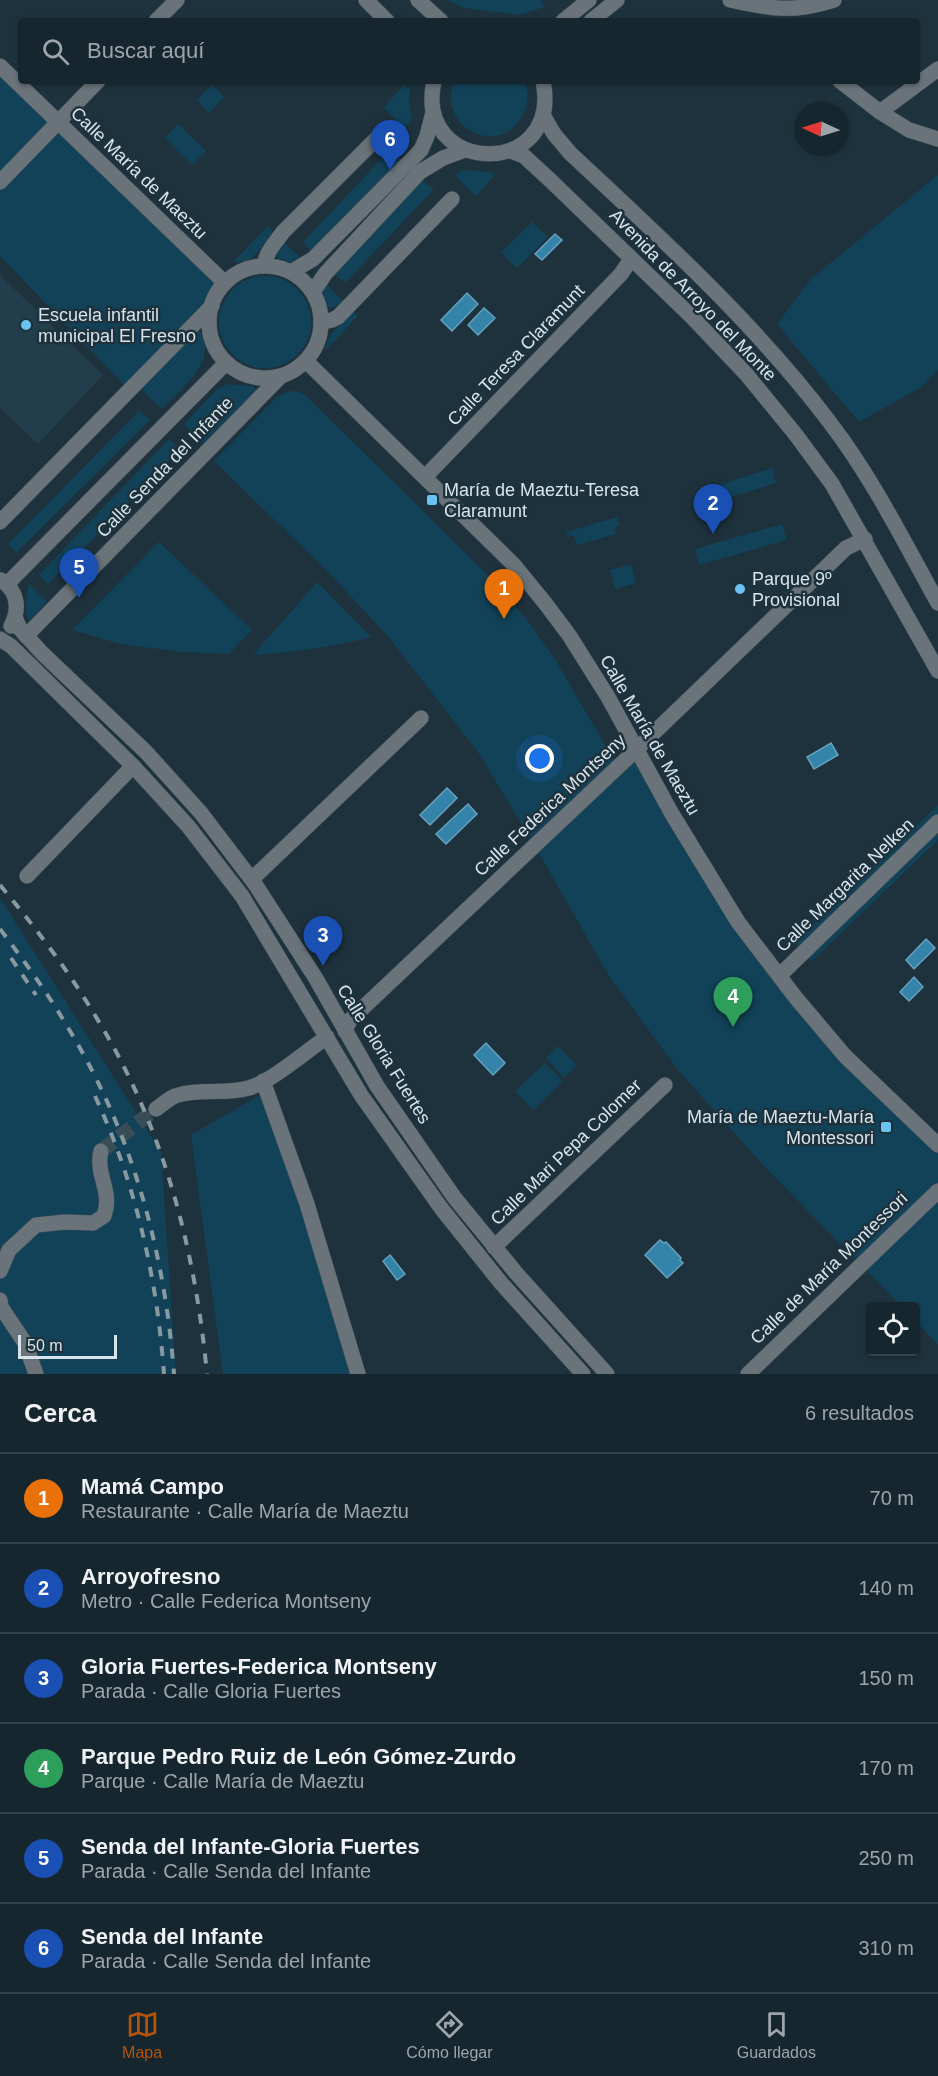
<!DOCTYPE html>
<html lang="es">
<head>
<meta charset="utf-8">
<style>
  :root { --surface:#16262e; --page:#23323a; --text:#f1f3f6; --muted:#9ea5aa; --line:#35434a; --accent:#b45309 }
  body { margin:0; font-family:Arial,sans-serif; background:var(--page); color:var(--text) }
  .controls { position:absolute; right:18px; bottom:18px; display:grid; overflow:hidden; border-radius:6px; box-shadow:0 2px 4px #0004 }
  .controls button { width:54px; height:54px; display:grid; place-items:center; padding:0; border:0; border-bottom:2px solid var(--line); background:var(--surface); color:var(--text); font:30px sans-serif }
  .compass { position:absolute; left:794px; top:102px; width:54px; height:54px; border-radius:50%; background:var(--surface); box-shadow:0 2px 4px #0004; rotate:274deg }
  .scale { position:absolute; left:18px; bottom:15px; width:99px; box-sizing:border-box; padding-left:6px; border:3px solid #d7e4eb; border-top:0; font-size:16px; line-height:21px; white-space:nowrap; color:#d7e4eb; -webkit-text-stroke:4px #1e323d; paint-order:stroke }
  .you { position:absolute; left:540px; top:759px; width:21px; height:21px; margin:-15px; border:4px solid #fff; border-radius:50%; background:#1a73e8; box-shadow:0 0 0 9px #1a73e833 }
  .badge { display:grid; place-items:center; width:39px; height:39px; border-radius:50%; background:var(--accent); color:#fff; font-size:20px; font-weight:700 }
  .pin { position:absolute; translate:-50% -50px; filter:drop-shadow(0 2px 3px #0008) }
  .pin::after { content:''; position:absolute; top:32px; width:21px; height:18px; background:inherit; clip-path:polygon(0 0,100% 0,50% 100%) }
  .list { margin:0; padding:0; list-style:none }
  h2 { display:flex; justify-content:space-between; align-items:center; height:78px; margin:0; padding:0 24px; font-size:26px }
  h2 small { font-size:20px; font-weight:400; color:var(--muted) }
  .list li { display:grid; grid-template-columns:39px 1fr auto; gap:18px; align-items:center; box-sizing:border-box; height:90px; padding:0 24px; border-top:2px solid var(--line) }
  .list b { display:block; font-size:22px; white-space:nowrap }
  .list p { margin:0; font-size:20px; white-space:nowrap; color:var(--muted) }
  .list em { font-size:20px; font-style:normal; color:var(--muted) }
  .icon { flex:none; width:33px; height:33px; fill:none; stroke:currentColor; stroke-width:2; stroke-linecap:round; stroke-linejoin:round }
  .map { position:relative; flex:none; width:938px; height:1374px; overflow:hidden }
  .search { position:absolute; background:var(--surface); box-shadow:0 2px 4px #0004; left:18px; right:18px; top:18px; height:66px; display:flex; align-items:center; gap:15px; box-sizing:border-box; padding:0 21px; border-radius:6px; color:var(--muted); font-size:22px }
  .sheet { height:618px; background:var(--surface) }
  nav { display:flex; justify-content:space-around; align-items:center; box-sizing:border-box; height:84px; border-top:2px solid var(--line); background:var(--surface); font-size:16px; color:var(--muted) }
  nav a { display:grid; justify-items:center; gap:3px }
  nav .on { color:var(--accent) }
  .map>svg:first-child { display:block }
  .built { fill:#223d4c }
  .green { fill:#124258 }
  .water { fill:#3483a9; stroke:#65a0bd; stroke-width:1.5 }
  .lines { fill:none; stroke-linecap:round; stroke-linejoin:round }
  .minor-tunnel { stroke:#3a4d57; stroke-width:15; stroke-dasharray:15 8; stroke-linecap:butt }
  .minor-casing { stroke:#3c4e59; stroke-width:16 }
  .minor { stroke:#697379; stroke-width:15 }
  .rail { stroke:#8999a1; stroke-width:4; stroke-dasharray:10 10; stroke-linecap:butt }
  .poi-dot { fill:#6ac3f1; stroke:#1e323d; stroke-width:2 }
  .labels { text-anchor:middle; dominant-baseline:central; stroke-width:5; stroke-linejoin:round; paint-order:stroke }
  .street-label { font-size:18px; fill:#d7e4eb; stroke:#1e323d }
  .poi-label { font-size:18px; fill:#d7e4eb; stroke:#1e323d; text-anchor:start }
</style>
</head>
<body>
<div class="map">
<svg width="938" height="1374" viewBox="0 0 938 1374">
  <rect width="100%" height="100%" fill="#1e323d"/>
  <polygon class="built" points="0,275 103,375 38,444 0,408"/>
  <g class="green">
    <polygon points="447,0 541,0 544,7 519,15 465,8"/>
    <polygon points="0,66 225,283 217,294 212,306 128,389 0,256"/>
    <path d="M454,81H524C528,91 529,103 524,113C503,159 436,130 454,81Z"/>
    <polygon points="212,85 224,97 209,113 197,100"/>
    <polygon points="404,85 410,89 409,100 412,120 404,129 384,107"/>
    <polygon points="178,124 206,151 192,165 165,138"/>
    <polygon points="390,150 401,160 312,252 303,242"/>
    <polygon points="463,170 491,172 495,175 476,196 457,178 456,175"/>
    <polygon points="938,175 938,370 921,387 859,422 777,324 811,279"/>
    <polygon points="422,181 434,189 345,283 334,273"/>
    <polygon points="532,222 548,237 517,268 501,253"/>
    <polygon points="268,226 274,234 249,261 233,262"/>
    <polygon points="284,242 303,260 290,262 279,259 276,254"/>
    <circle cx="265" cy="322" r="46"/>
    <path d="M325,283L343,301C337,306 333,309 325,306L323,297Z"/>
    <path d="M352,311L358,316L324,352C328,334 339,325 352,311Z"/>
    <path d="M199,329C201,333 204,338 204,342C210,368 178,392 162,409L141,389Z"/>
    <polygon points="228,384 252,386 257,390 203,443 184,424 217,389"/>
    <polygon points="289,391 299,392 306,396 491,578 504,593 528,621 556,661 618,767 637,749 672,814 796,998 938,1145 938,1345 916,1321 916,1306 901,1306 764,1166 678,1070 609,976 535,846 478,752 387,635 327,571 214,461 277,397"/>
    <polygon points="139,411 150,420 16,553 8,544"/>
    <polygon points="169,439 180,450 48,584 39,575"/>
    <polygon points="772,468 776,483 717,501 713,487"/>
    <polygon points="617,517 620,525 615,528 616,534 577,545 574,536 568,537 566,532"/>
    <polygon points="782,524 787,540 699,565 695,549"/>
    <polygon points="159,542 252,630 229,654 183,652 120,644 72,630"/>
    <polygon points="631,564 636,583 615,589 610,570"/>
    <path d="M317,582L371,637C332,647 293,652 253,655Z"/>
    <path d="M29,584L47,602L29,621C23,610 27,596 29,584Z"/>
    <polygon points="938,805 938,815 799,947 795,942"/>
    <polygon points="938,829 938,840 812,961 807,957"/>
    <polygon points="0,898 161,1152 176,1374 0,1374"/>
    <polygon points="558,1046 577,1066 564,1078 546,1058"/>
    <polygon points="545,1063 563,1081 533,1110 515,1091"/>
    <polygon points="260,1095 303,1214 352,1374 223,1374 191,1135"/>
  </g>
  <g class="water">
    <polygon points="555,234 562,240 542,260 535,254"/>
    <polygon points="467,293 478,304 452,331 441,320"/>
    <polygon points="484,308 495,318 478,335 468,325"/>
    <polygon points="831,743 838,755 814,769 807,757"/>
    <polygon points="447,788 457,798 430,825 420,815"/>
    <polygon points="468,804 477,814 446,844 436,834"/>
    <polygon points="926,939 935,948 914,969 906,960"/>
    <polygon points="914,977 923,987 909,1001 900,992"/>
    <polygon points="486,1043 505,1063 493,1075 474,1055"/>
    <polygon points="660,1240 664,1243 666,1242 681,1258 680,1260 683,1263 667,1278 645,1255"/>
    <polygon points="390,1255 405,1274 397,1280 383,1261"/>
  </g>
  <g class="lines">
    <polyline class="minor-tunnel" points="101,1151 156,1109"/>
    <defs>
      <g id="minor">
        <polyline points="366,0 387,21"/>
        <polyline points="418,0 441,21"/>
        <path d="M730,0C771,9 794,13 834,0"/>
        <polyline points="156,21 177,0"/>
        <polyline points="563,21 589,0"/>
        <polyline points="591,21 617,0"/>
        <polyline points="0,66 225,283"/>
        <path d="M434,81C413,176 563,180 543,81"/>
        <polyline points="840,81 880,112 909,130 938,139"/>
        <polyline points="880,112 938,69"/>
        <path d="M543,115L554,134L570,153C661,238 756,324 831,424C873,479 904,542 938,603"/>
        <polyline points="511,151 524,156 550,180 692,317 747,375 796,435 832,484 938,671"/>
        <polyline points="0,182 98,81"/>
        <path d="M264,266C266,252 275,243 283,232L383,132"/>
        <circle cx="265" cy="322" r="56"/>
        <polyline points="291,272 313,259 421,150 427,136 433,112"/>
        <polyline points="313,292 325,274 420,172 443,158 465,150"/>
        <polyline points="321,322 332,320 338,317 452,199"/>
        <polyline points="306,361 514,565 545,603 569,635 608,697 672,814 738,922 796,998 845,1056 938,1145"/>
        <polyline points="425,477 621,274 631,259"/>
        <polyline points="0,522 212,306"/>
        <path d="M1,580C18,591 20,609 11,626"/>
        <polyline points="7,584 226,363"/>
        <polyline points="15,617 20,629 42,653 146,752 201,813 255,884 315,977 377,1086 454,1197 516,1273 607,1374"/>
        <polyline points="26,636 281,376"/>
        <polyline points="0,639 11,646 133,766 188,826 242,896 361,1095 441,1208 501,1283 583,1374"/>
        <polyline points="27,876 133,766"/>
        <polyline points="252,879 421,718"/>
        <polyline points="780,975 938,822"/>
        <polyline points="345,1031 350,1020 637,749 846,548 865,539"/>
        <polyline points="263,1081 307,1204 358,1374"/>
        <path d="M156,1109C162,1105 168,1099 175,1096C199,1088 225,1095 249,1088C272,1081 305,1052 327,1037"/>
        <polyline points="494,1247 665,1085"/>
        <path d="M0,1271L9,1250L36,1225L65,1222L93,1223L104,1216C113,1191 95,1175 101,1151"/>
        <polyline points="0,1300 1,1307 25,1343 36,1374"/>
        <polyline points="748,1374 938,1191"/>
      </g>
    </defs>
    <use href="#minor" class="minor-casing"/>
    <use href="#minor" class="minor"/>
    <g class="rail">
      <path d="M0,885C35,927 68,970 96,1017C163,1125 195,1248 207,1374"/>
      <path d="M0,929C25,962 49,995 70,1031C133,1135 165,1254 174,1374"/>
      <polyline points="11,958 36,995"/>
      <path d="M95,1096C136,1184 157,1278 164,1374"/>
    </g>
  </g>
  <g class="poi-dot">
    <circle cx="26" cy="325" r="6"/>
    <rect x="426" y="494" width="12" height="12" rx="3"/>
    <circle cx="740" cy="589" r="6"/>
    <rect x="880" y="1121" width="12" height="12" rx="3"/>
  </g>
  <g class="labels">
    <g class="street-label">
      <text transform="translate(139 173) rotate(44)">Calle María de Maeztu</text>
      <text transform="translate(693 295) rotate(46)">Avenida de Arroyo del Monte</text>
      <text transform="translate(516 355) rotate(-46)">Calle Teresa Claramunt</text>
      <text transform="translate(165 467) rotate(-46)">Calle Senda del Infante</text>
      <text transform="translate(650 735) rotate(60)">Calle María de Maeztu</text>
      <text transform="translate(550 805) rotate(-43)">Calle Federica Montseny</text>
      <text transform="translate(845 885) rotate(-44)">Calle Margarita Nelken</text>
      <text transform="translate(384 1054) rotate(58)">Calle Gloria Fuertes</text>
      <text transform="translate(566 1152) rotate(-44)">Calle Mari Pepa Colomer</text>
      <text transform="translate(829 1268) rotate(-44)">Calle de María Montessori</text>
    </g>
    <g class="poi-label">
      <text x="38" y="315">Escuela infantil<tspan x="38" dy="21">municipal El Fresno</tspan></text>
      <text x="444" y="490">María de Maeztu-Teresa<tspan x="444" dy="21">Claramunt</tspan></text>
      <text x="752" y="579">Parque 9º<tspan x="752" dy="21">Provisional</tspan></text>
      <text x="874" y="1117" text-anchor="end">María de Maeztu-María<tspan x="874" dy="21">Montessori</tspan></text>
    </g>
  </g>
</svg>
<div class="controls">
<button><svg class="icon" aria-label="locate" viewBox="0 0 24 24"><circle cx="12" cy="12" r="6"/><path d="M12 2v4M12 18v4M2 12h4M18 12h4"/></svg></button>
</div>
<svg class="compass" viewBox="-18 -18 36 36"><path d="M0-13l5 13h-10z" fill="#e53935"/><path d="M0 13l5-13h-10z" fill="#9ea5aa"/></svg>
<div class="scale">50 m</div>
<div class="you"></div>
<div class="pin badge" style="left:504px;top:619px;background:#e8710a">1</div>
<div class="pin badge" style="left:713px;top:534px;background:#1a4fb4">2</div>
<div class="pin badge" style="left:323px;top:966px;background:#1a4fb4">3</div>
<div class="pin badge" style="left:733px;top:1027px;background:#2e9e5b">4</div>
<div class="pin badge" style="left:79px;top:598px;background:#1a4fb4">5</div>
<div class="pin badge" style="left:390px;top:170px;background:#1a4fb4">6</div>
<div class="search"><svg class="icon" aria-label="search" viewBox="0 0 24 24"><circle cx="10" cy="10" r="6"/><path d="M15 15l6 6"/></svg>Buscar aquí</div>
</div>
<section class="sheet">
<h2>Cerca<small>6 resultados</small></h2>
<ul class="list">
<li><span class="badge" style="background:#e8710a">1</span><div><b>Mamá Campo</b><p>Restaurante · Calle María de Maeztu</p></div><em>70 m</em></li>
<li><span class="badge" style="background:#1a4fb4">2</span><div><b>Arroyofresno</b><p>Metro · Calle Federica Montseny</p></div><em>140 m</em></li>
<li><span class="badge" style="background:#1a4fb4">3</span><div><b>Gloria Fuertes-Federica Montseny</b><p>Parada · Calle Gloria Fuertes</p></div><em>150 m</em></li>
<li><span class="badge" style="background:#2e9e5b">4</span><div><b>Parque Pedro Ruiz de León Gómez-Zurdo</b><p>Parque · Calle María de Maeztu</p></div><em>170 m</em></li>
<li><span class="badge" style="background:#1a4fb4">5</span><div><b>Senda del Infante-Gloria Fuertes</b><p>Parada · Calle Senda del Infante</p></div><em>250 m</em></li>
<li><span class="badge" style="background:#1a4fb4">6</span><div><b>Senda del Infante</b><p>Parada · Calle Senda del Infante</p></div><em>310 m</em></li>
</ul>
</section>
<nav>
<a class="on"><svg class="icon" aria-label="map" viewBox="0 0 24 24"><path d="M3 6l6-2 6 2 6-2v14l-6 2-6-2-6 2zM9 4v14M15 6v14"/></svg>Mapa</a>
<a><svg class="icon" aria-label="directions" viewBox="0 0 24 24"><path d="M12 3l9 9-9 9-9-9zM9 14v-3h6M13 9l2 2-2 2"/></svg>Cómo llegar</a>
<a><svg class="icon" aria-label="saved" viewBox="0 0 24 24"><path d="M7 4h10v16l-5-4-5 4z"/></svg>Guardados</a>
</nav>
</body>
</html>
